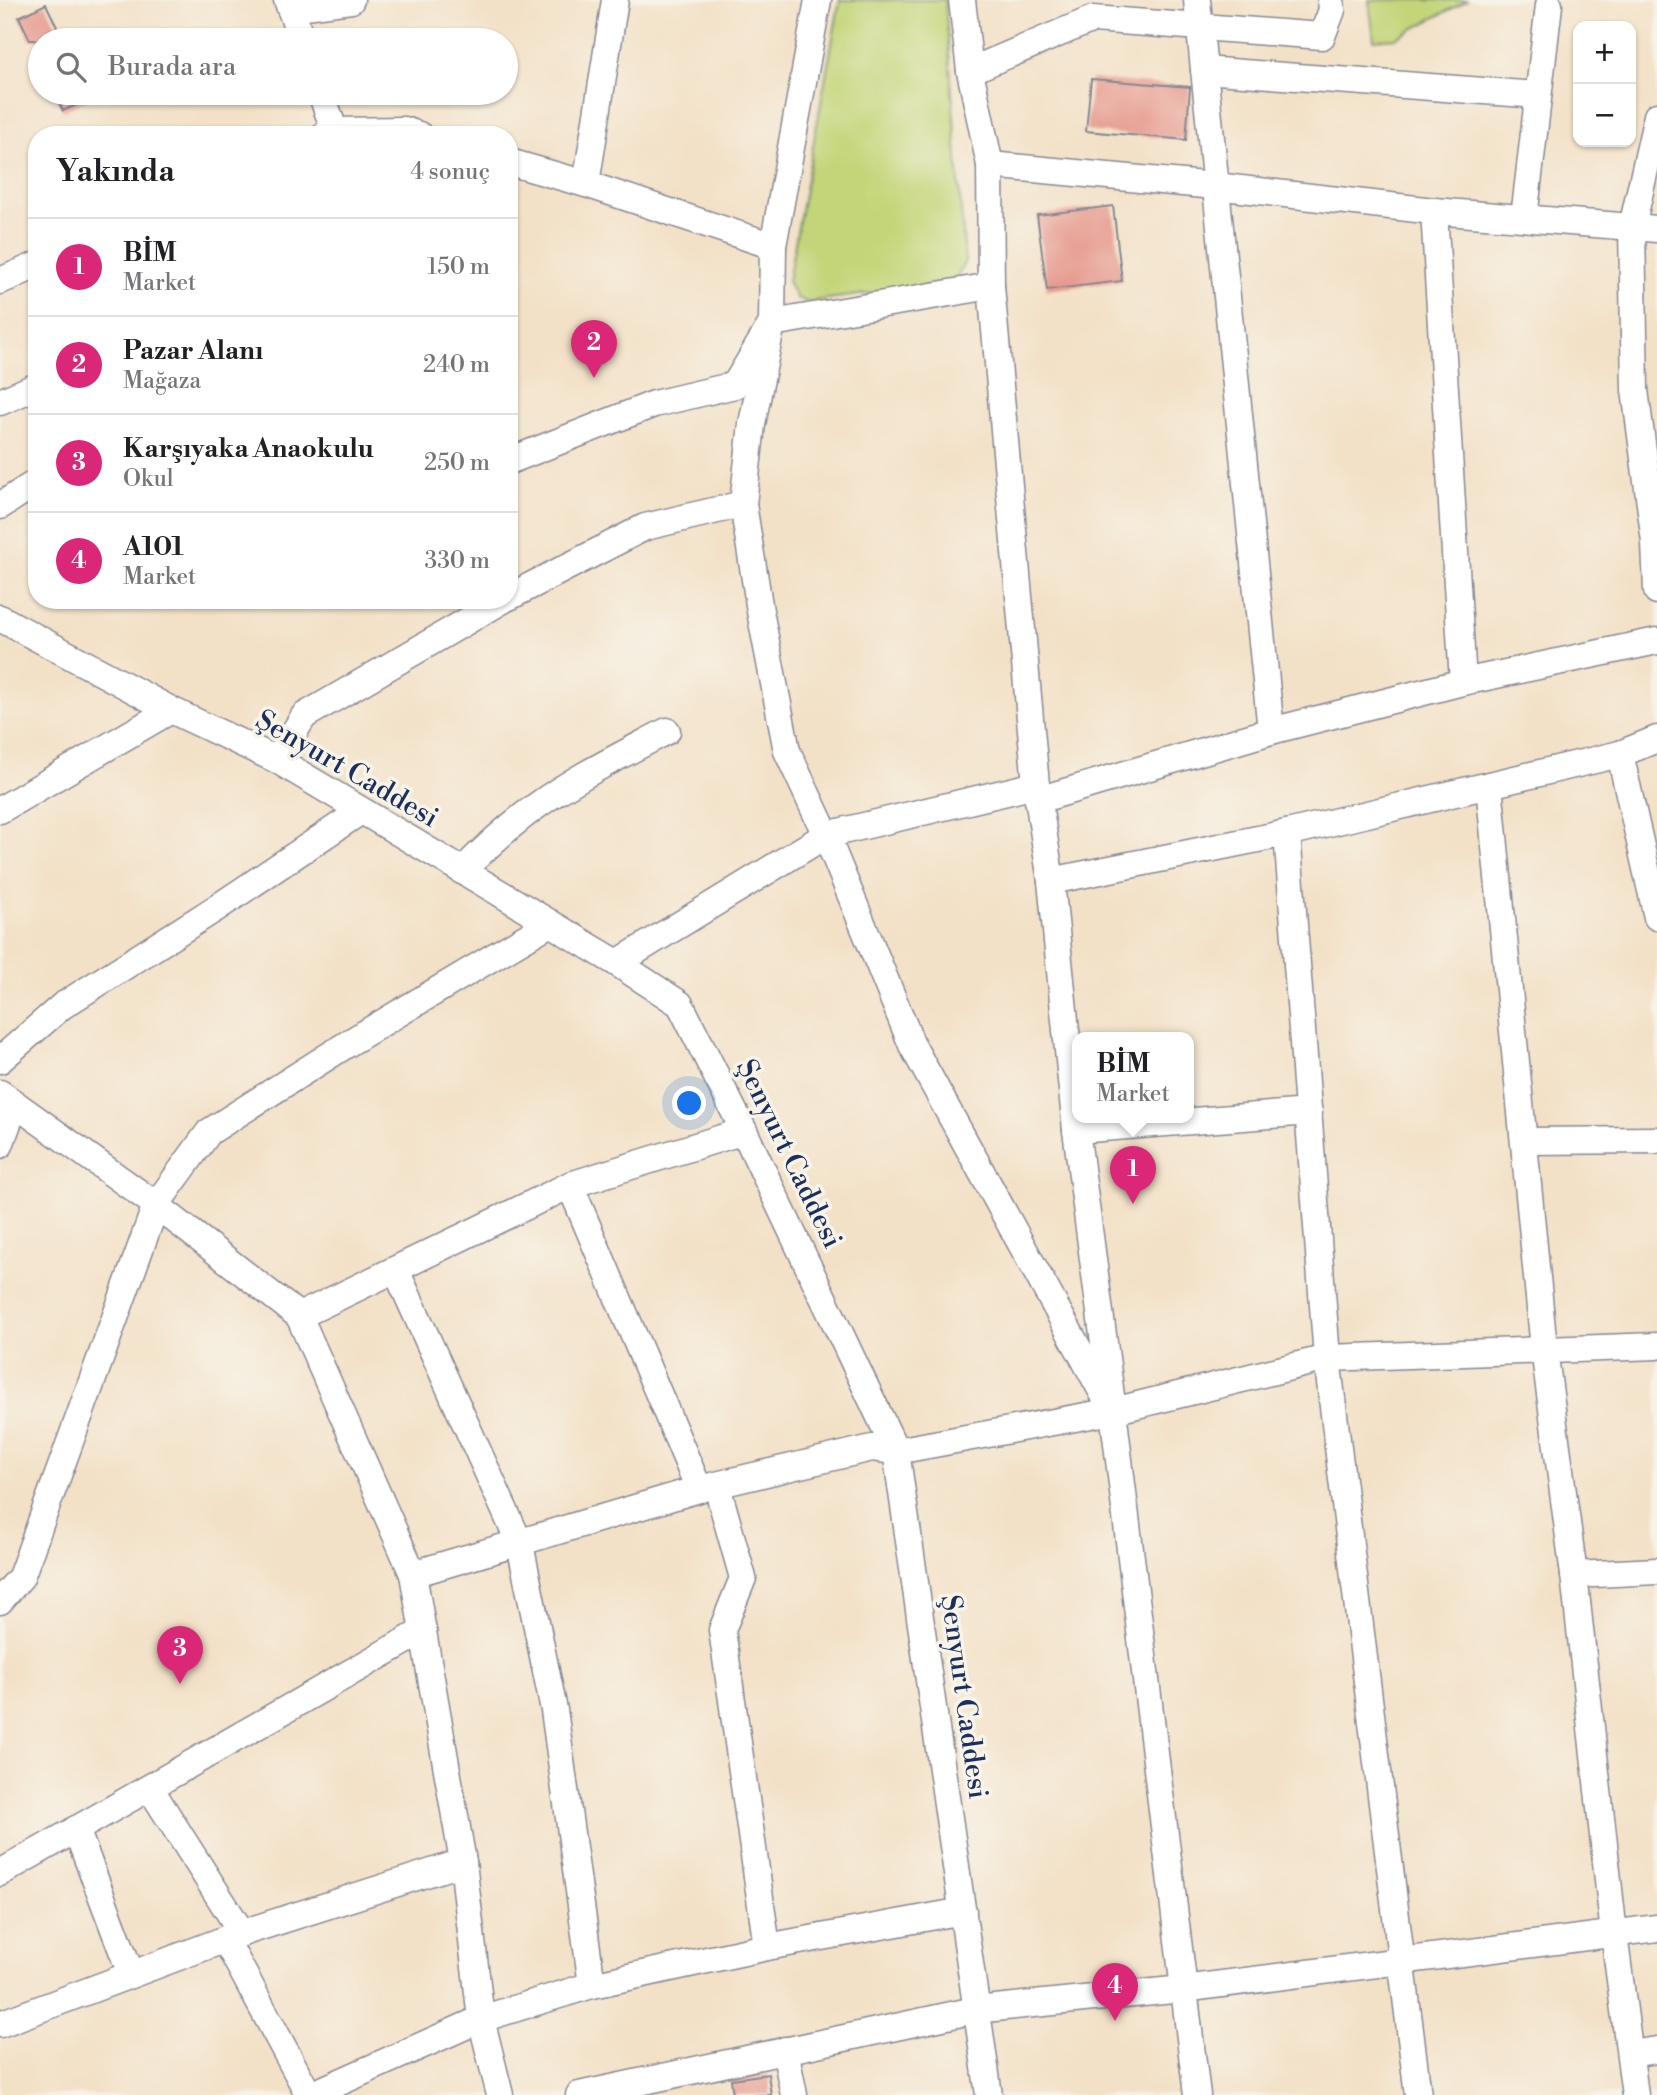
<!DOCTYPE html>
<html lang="tr">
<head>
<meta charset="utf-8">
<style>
  :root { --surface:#fff; --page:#f6f6f6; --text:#202124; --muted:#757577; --line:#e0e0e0; --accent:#db2777 }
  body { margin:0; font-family:"Libre Bodoni",serif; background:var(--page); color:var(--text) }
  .controls { position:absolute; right:21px; top:21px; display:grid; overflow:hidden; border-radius:14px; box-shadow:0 2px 5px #0004 }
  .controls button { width:63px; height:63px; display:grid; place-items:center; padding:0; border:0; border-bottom:2px solid var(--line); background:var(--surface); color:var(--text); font:35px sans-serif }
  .you { position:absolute; left:690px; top:1104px; width:24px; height:24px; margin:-18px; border:5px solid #fff; border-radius:50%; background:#1a73e8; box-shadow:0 0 0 10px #1a73e833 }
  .badge { display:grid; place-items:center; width:46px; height:46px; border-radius:50%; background:var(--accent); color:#fff; font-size:23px; font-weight:700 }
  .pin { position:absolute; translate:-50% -58px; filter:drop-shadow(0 2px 4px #0008) }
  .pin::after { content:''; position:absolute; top:37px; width:24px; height:21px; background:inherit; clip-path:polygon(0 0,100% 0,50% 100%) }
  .popup { position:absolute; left:1072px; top:1032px; width:122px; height:91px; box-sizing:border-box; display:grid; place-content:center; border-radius:14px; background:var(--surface); filter:drop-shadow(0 2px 5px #0005); font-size:23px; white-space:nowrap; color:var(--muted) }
  .popup b { font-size:26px; color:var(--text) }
  .popup::after { content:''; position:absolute; left:50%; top:100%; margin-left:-14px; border:14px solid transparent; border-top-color:var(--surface) }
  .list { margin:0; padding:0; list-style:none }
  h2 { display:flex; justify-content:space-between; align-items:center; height:91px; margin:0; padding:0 28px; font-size:30px }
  h2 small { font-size:23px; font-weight:400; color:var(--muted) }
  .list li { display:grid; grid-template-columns:46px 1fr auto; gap:21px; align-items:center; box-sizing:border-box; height:98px; padding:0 28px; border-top:2px solid var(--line) }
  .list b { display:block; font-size:26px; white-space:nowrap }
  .list p { margin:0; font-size:23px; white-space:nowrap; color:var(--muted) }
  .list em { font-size:23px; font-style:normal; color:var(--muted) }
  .icon { flex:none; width:38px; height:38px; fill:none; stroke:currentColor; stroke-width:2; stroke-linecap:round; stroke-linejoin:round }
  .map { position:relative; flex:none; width:1657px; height:2095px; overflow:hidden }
  .search { position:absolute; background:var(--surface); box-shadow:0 2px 5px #0004; left:28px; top:28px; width:490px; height:77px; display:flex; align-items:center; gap:18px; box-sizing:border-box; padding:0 24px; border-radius:38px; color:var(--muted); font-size:26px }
  .panel { position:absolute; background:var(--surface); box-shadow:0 2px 5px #0004; left:28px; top:126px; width:490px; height:483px; border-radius:28px }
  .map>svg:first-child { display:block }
  .green { fill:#c3d578; stroke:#6f826b; stroke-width:2 }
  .building { fill:#e69a8e }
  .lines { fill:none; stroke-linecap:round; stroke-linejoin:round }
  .minor-casing { stroke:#878892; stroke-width:29 }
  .minor { stroke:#fff; stroke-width:26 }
  .labels { text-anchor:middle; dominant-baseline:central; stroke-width:7; stroke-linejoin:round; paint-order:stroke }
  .street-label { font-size:28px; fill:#1b2f5e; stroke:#f7f3e8 }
</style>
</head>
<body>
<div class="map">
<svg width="1657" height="2095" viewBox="0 0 1657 2095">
  <rect width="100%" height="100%" fill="#f7f3e8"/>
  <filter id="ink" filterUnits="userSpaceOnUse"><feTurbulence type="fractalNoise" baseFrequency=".0143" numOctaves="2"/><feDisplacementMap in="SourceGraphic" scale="14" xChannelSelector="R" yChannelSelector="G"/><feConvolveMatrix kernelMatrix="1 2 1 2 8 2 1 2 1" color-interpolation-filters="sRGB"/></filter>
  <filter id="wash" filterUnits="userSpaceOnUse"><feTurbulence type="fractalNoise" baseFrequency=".00686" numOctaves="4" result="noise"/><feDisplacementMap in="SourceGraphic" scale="28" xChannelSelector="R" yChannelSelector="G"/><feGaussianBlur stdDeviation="1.57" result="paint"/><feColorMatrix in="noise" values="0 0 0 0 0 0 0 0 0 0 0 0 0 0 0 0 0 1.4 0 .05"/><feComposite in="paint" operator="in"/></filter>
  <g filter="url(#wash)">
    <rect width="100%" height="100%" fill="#f3e1c7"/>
    <g class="green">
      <polygon points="840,0 945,0 965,261 957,278 939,284 807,302 796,298 788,281"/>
      <polygon points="1369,0 1468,0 1396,38 1374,40"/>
    </g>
    <g id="blocks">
      <g class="building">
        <polygon points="46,4 63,40 30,40 19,17"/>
        <polygon points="1091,79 1190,87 1186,140 1086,131"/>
        <polygon points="54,93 103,93 63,111"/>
        <polygon points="1113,206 1122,281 1047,290 1037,215"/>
        <polygon points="768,2074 771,2095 733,2095 731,2079"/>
      </g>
    </g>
  </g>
  <g filter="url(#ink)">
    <use href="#blocks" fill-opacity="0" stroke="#878892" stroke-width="2"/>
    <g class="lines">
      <defs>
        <g id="minor">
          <polyline points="287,0 302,40"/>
          <polyline points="818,0 773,246 772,323 752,424 743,504 760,611 787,751 826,835 912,1045 1105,1397"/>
          <polyline points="962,0 970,71 990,165 991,286 1036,785 1051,881 1076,1130 1113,1411 1197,2095"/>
          <polyline points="1197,0 1271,731"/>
          <polyline points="290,8 351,0"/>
          <polyline points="1204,70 1538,95"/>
          <polyline points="970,71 1093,19 1322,36 1332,10 1331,0"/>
          <polyline points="321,93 336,135"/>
          <polyline points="1657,116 1632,227 1635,390 1655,542 1657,591"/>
          <polyline points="325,135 335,131 404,130 419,135"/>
          <polyline points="509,162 586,184 773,246"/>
          <polyline points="990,165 1215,186 1434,211 1657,229"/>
          <polyline points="586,184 615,0"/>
          <polyline points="1434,211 1463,682"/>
          <polyline points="1524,218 1549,5"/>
          <polyline points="0,281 37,265"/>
          <polyline points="0,402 37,386"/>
          <polyline points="509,461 654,404 735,385 772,323 991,286"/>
          <polyline points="0,506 37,482"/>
          <polyline points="509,597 645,527 743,504"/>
          <polyline points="0,618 171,710 277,760 617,963 680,1004 744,1131 896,1451 989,2095"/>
          <polyline points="1620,754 1657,917"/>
          <polyline points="277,760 304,716 503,600"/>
          <polyline points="1489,785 1544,1349 1574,1575 1614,1934 1635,2095"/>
          <polyline points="1038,800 1271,731 1463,682 1657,641"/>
          <polyline points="0,810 171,710"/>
          <polyline points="1287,833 1327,1358 1418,2095"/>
          <path d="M462,871C485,848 509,826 535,807C576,777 622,755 667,731"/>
          <polyline points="1051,881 1287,833 1620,754 1657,739"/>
          <polyline points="617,963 826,835 1036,785"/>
          <polyline points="0,1060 62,1006 218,907 361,811"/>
          <polyline points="0,1093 156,1205 299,1316 413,1574 463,1862 481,2019 500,2095"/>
          <polyline points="1076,1130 1309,1112"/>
          <polyline points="1526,1141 1657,1140"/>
          <polyline points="0,1145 15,1104"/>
          <polyline points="570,1185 699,1489"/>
          <polyline points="396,1270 520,1544 554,1710 592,1985"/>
          <polyline points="299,1316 570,1185 744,1131"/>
          <polyline points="717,1486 743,1578 722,1630 767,1947"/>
          <polyline points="413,1574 699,1489 872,1448 896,1451 1113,1411 1327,1358 1657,1346"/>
          <polyline points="1574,1575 1657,1571"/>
          <polyline points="0,1601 21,1577 156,1205 209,1132 352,1041 550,923"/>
          <polyline points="150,1788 242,1933"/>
          <polyline points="76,1829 131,1974"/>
          <polyline points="0,1873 423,1631"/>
          <polyline points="225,1939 309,2095"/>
          <polyline points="0,2024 242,1933 463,1862"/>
          <polyline points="785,2050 794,2095"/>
          <polyline points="1630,2054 1657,2050"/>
          <polyline points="311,2095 481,2019 592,1985 767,1947 963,1911"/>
          <polyline points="579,2095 975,2010 1183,1989 1657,1928"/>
        </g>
      </defs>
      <use href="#minor" class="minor-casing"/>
      <use href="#minor" class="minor"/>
    </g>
  </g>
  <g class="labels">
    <g class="street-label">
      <text transform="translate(347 769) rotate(30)">Şenyurt Caddesi</text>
      <text transform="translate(789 1154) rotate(64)">Şenyurt Caddesi</text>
      <text transform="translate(964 1697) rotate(82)">Şenyurt Caddesi</text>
    </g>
  </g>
</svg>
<div class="controls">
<button>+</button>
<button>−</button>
</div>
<div class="you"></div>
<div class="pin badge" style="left:1133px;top:1204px">1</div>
<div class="popup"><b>BİM</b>Market</div>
<div class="pin badge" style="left:594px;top:378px">2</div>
<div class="pin badge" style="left:180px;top:1684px">3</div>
<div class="pin badge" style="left:1115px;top:2021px">4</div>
<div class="search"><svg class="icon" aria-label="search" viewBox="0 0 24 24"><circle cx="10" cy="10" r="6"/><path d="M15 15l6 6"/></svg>Burada ara</div>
<section class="panel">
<h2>Yakında<small>4 sonuç</small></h2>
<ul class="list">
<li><span class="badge">1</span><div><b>BİM</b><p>Market</p></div><em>150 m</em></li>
<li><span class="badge">2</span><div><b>Pazar Alanı</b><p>Mağaza</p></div><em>240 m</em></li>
<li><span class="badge">3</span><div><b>Karşıyaka Anaokulu</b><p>Okul</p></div><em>250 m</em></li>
<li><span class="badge">4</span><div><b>A101</b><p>Market</p></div><em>330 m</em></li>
</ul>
</section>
</div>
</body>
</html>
